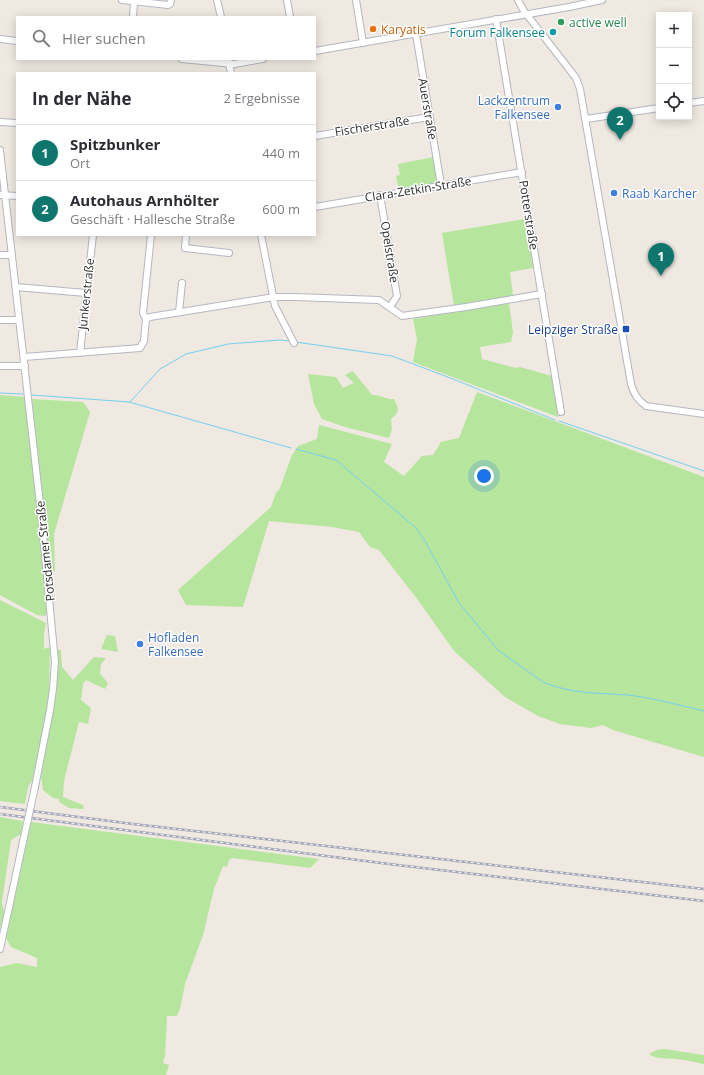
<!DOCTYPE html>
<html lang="de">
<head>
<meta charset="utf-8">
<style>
  :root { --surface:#fff; --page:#f7f7f7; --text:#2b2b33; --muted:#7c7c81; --line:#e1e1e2; --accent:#0f766e }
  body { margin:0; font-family:"Open Sans",sans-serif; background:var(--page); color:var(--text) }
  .controls { position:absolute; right:12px; top:12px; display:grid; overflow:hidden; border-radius:0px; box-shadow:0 2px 10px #0003 }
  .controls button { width:36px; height:36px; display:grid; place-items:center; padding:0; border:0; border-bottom:1px solid var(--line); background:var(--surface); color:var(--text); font:20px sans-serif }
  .you { position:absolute; left:484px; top:476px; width:14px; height:14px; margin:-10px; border:3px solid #fff; border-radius:50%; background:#1a73e8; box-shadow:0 0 0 6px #1a73e833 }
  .badge { display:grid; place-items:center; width:26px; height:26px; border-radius:50%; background:var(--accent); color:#fff; font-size:13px; font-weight:700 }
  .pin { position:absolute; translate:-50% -33px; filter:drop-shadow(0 1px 2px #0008) }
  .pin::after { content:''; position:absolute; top:21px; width:14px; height:12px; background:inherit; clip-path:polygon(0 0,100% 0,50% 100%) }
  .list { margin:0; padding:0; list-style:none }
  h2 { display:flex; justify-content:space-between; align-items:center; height:52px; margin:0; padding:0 16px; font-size:17px }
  h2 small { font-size:13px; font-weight:400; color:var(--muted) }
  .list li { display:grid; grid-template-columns:26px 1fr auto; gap:12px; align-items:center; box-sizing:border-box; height:56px; padding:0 16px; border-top:1px solid var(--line) }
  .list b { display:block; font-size:15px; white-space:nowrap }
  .list p { margin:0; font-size:13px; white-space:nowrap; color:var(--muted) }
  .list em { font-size:13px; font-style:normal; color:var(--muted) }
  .icon { flex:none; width:22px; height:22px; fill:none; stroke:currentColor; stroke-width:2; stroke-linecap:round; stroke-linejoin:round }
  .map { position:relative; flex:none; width:704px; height:1075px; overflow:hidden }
  .search { position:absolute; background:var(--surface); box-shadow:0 2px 10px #0003; left:16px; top:16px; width:300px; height:44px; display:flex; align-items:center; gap:10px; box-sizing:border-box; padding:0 14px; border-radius:0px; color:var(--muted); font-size:15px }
  .panel { position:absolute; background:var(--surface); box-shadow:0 2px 10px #0003; left:16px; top:72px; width:300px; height:164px; border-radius:0px }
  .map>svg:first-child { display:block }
  .green { fill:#b6e59e }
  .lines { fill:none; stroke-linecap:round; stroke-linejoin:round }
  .stream { stroke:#75cff0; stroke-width:1 }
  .minor-casing { stroke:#b4b7c1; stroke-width:8 }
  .minor { stroke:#fff; stroke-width:6 }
  .rail-casing { stroke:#a3a6b8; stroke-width:2.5 }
  .rail { stroke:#fff; stroke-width:1; stroke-dasharray:3; stroke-linecap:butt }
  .minor-bridge-casing { stroke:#b4b7c1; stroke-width:8; stroke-linecap:butt }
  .minor-bridge { stroke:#fff; stroke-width:6 }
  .leisure-dot { fill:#2e9e5b; stroke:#fff; stroke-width:1.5 }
  .food-dot { fill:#e8710a; stroke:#fff; stroke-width:1.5 }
  .culture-dot { fill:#0f9aa8; stroke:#fff; stroke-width:1.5 }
  .shop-dot { fill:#3f7fe0; stroke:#fff; stroke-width:1.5 }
  .transit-dot { fill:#1a4fb4; stroke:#fff; stroke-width:1.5 }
  .labels { text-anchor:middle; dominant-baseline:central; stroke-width:3; stroke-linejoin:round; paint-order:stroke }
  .leisure-label { font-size:12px; fill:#27864d; stroke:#fff; text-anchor:start }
  .food-label { font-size:12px; fill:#c56008; stroke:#fff; text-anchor:start }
  .culture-label { font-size:12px; fill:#0d838f; stroke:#fff; text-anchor:end }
  .shop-label { font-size:12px; fill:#366cbe; stroke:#fff; text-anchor:start }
  .street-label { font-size:12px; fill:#2e2e2e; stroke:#fff }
  .transit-label { font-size:12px; fill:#164399; stroke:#fff; text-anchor:end }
</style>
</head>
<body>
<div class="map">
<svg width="704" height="1075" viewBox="0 0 704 1075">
  <rect width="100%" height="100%" fill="#efe9e1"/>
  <g class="green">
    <polygon points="434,157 439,182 436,185 399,191 396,176 400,175 398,164"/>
    <polygon points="525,219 533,268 510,272 513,296 454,306 442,233"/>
    <polygon points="509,303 513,332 511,342 480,347 482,359 516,368 520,367 552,376 558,417 413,362 417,339 413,319"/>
    <path d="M353,371C359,380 366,386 372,395C381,395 387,400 394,399C399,409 400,412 391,419L392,429L389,438L345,427L322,419L314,404L308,374L336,377L343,388L354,383L345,375Z"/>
    <polygon points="477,392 704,477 704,757 613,730 603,725 591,728 560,724 538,716 505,697 454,651 418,600 379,550 370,547 359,532 332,527 269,521 243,607 186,605 178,590 271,507 276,493 280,488 292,455 298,446 317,439 319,425 392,444 384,462 404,476 422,456 433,455 441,442 459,438"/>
    <polygon points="0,395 26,397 41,531 48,612 45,616 37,615 0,595"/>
    <polygon points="32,399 83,402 90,412 54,534 55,571 50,572"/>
    <polygon points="0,600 46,623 44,633 44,649 50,647 49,692 43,733 32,781 28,787 25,804 0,801"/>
    <polygon points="107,635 115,636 118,652 101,649"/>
    <polygon points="57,650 61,650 62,667 73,680 94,657 106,658 101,664 100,674 108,683 105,689 86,680 83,684 81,700 91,708 88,724 79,722 64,781 63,797 83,805 84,809 69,808 59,802 59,799 53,798 43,790 41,776 57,689"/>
    <polygon points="0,817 23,821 21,834 11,840 2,902 4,913 0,929"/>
    <polygon points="31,822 319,859 310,868 232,858 229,860 227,867 223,866 214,889 203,935 185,984 180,1009 177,1016 167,1016 165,1056 163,1063 169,1065 166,1075 0,1075 0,967 17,963 37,967 37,958 11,947 6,938"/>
    <path d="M664,1049L704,1055V1064C698,1063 691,1061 684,1060C675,1058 656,1060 649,1054L657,1050Z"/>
  </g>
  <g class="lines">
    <g class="stream">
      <polyline points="296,342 392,356 453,379 555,420"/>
      <polyline points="0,393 23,394"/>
      <polyline points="32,395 129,402 291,448"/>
      <polyline points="130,402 160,369 186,354 228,344 280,340 289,341"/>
      <polyline points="559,421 704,471"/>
      <path d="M296,449L336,460L416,528L425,541L459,603L499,651L543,682C571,694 598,693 628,695C653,698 679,705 704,711"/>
    </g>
    <defs>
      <g id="minor">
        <polyline points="122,0 168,5 170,4 171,0"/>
        <polyline points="217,0 221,17"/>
        <polyline points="287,0 290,17"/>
        <polyline points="356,0 363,43"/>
        <path d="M518,0L524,11L576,78L580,89L631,384C634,394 637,399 646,406L704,414"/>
        <polyline points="133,17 134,2"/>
        <polyline points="496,19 561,412"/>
        <polyline points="416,34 441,185"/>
        <polyline points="0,39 17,41"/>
        <polyline points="315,51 569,7 602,0"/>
        <polyline points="182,59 234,64 263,59"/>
        <polyline points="228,59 231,73"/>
        <polyline points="689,103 704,101"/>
        <polyline points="586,119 659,108"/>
        <polyline points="0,122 17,123"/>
        <polyline points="315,136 429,117"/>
        <polyline points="0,150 41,513 55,662 53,689 50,710 35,787"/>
        <polyline points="0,195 17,196"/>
        <polyline points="380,195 397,296 390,307"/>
        <polyline points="315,207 522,172"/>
        <polyline points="186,235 185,248 229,253"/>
        <polyline points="261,235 275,306 294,343"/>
        <polyline points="0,255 12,255"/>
        <polyline points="16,287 86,293"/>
        <polyline points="179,312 182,283"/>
        <polyline points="146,319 143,313 151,235"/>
        <polyline points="0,320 19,320"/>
        <polyline points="80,353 93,235"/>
        <polyline points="24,357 140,348 144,341 146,319 150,317 274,297 295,297 379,300 402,316 466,307 542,294"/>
        <polyline points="0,366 25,366"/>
        <polyline points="0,949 24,837"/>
      </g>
    </defs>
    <use href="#minor" class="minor-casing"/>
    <use href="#minor" class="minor"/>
    <defs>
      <g id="rail">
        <polyline points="0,807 133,824 704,889"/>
        <polyline points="0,814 389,864 704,901"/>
      </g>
    </defs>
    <use href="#rail" class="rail-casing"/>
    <use href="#rail" class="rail"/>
    <defs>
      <polyline id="minor-bridge" points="24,837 35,787"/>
    </defs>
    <use href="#minor-bridge" class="minor-bridge-casing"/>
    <use href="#minor-bridge" class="minor-bridge"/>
  </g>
  <circle class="leisure-dot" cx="561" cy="22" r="4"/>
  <circle class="food-dot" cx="373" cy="29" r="4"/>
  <circle class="culture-dot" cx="553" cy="32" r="4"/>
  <g class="shop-dot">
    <circle cx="558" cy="107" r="4"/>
    <circle cx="614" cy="193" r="4"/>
    <circle cx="140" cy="644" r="4"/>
  </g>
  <rect class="transit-dot" x="622" y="325" width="8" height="8" rx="2"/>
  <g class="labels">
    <g class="leisure-label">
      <text x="569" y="22">active well</text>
    </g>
    <g class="food-label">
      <text x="381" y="29">Karyatis</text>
    </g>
    <g class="culture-label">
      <text x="545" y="32">Forum Falkensee</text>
    </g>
    <g class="shop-label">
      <text x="550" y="100" text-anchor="end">Lackzentrum<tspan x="550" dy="14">Falkensee</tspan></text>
      <text x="622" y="193">Raab Karcher</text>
      <text x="148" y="637">Hofladen<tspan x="148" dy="14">Falkensee</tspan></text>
    </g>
    <g class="street-label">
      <text transform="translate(428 109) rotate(80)">Auerstraße</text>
      <text transform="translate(372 126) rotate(-9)">Fischerstraße</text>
      <text transform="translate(418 189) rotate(-9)">Clara-Zetkin-Straße</text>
      <text transform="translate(529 215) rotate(81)">Potterstraße</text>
      <text transform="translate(390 252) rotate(81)">Opelstraße</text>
      <text transform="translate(86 294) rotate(-84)">Junkerstraße</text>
      <text transform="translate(45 551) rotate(-96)">Potsdamer Straße</text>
    </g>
    <g class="transit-label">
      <text x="618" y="329">Leipziger Straße</text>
    </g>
  </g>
</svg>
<div class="controls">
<button>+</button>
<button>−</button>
<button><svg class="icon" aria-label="locate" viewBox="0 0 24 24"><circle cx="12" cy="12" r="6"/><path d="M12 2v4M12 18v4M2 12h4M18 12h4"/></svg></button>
</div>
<div class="you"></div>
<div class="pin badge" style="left:661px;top:276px">1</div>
<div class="pin badge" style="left:620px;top:140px">2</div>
<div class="search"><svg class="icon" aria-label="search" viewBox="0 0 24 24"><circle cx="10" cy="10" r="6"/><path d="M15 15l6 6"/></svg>Hier suchen</div>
<section class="panel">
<h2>In der Nähe<small>2 Ergebnisse</small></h2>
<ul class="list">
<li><span class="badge">1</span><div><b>Spitzbunker</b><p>Ort</p></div><em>440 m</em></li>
<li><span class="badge">2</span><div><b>Autohaus Arnhölter</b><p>Geschäft · Hallesche Straße</p></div><em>600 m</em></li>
</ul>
</section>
</div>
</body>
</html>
